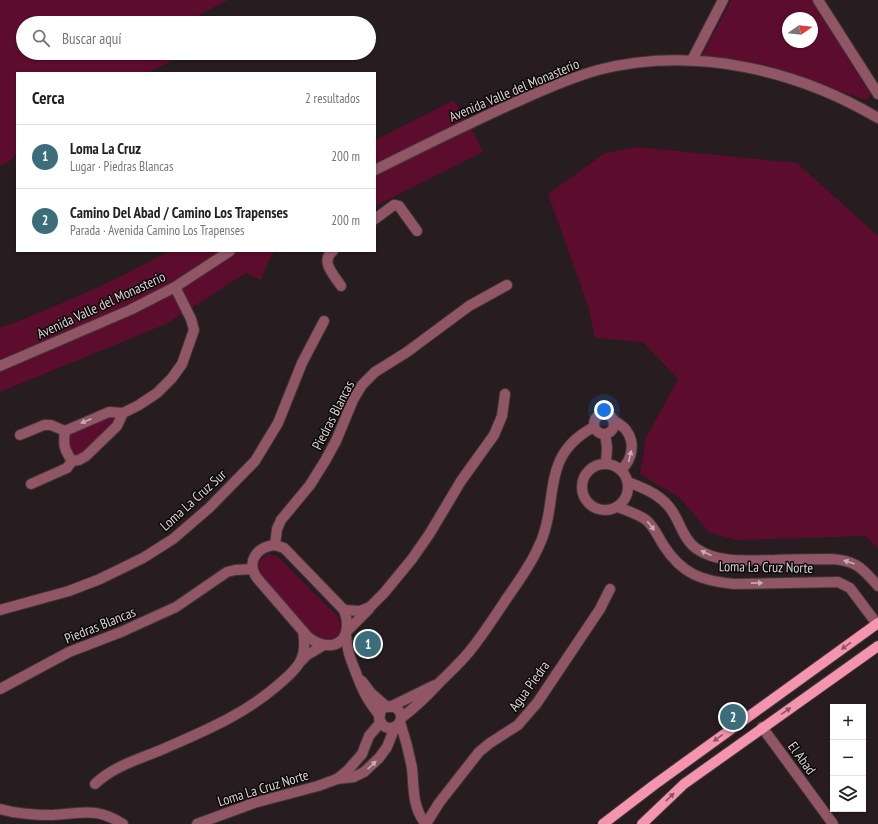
<!DOCTYPE html>
<html lang="es">
<head>
<meta charset="utf-8">
<style>
  :root { --surface:#fff; --page:#f2f2f2; --text:#222; --muted:#767676; --line:#e0e0e0; --accent:#3c6d7b }
  body { margin:0; font-family:"PT Sans Narrow",sans-serif; background:var(--page); color:var(--text) }
  .controls { position:absolute; right:12px; bottom:12px; display:grid; overflow:hidden; border-radius:0px; box-shadow:0 1px 3px #0004 }
  .controls button { width:36px; height:36px; display:grid; place-items:center; padding:0; border:0; border-bottom:1px solid var(--line); background:var(--surface); color:var(--text); font:20px sans-serif }
  .compass { position:absolute; left:782px; top:12px; width:36px; height:36px; border-radius:50%; background:var(--surface); box-shadow:0 1px 3px #0004; rotate:76deg }
  .you { position:absolute; left:604px; top:410px; width:14px; height:14px; margin:-10px; border:3px solid #fff; border-radius:50%; background:#1a73e8; box-shadow:0 0 0 6px #1a73e833 }
  .badge { display:grid; place-items:center; width:26px; height:26px; border-radius:50%; background:var(--accent); color:#fff; font-size:13px; font-weight:700 }
  .pin { position:absolute; translate:-50% -50%; border:2px solid #fff; box-shadow:0 1px 4px #0006 }
  .list { margin:0; padding:0; list-style:none }
  h2 { display:flex; justify-content:space-between; align-items:center; height:52px; margin:0; padding:0 16px; font-size:17px }
  h2 small { font-size:13px; font-weight:400; color:var(--muted) }
  .list li { display:grid; grid-template-columns:26px 1fr auto; gap:12px; align-items:center; box-sizing:border-box; height:64px; padding:0 16px; border-top:1px solid var(--line) }
  .list b { display:block; font-size:15px; white-space:nowrap }
  .list p { margin:0; font-size:13px; white-space:nowrap; color:var(--muted) }
  .list em { font-size:13px; font-style:normal; color:var(--muted) }
  .icon { flex:none; width:22px; height:22px; fill:none; stroke:currentColor; stroke-width:2; stroke-linecap:round; stroke-linejoin:round }
  .map { position:relative; flex:none; width:878px; height:824px; overflow:hidden }
  .search { position:absolute; background:var(--surface); box-shadow:0 1px 3px #0004; left:16px; top:16px; width:360px; height:44px; display:flex; align-items:center; gap:10px; box-sizing:border-box; padding:0 14px; border-radius:22px; color:var(--muted); font-size:15px }
  .panel { position:absolute; background:var(--surface); box-shadow:0 1px 3px #0004; left:16px; top:72px; width:360px; height:180px; border-radius:0px }
  .map>svg:first-child { display:block }
  .green { fill:#5c0c2d; fill-rule:evenodd }
  .lines { fill:none; stroke-linecap:round; stroke-linejoin:round }
  .minor-casing { stroke:#403638; stroke-width:12 }
  .major-casing { stroke:#403638; stroke-width:12 }
  .minor { stroke:#905666; stroke-width:10 }
  .major { stroke:#f494af; stroke-width:10 }
  .oneway { fill:#c4aeb4 }
  .oneway2 { fill:#8c5564 }
  .labels { text-anchor:middle; dominant-baseline:central; stroke-width:3; stroke-linejoin:round; paint-order:stroke }
  .street-label { font-size:14px; fill:#dbd4d5; stroke:#0c0809 }
</style>
</head>
<body>
<div class="map">
<svg width="878" height="824" viewBox="0 0 878 824">
  <rect width="100%" height="100%" fill="#271c1f"/>
  <g class="green">
    <polygon points="0,0 228,0 201,14 192,23 23,23 23,53 184,53 185,54 147,73 17,73 17,154 7,163 0,166"/>
    <path d="M731,0H812L870,93L869,98L866,100L765,65L702,56ZM788,18H812V42H788Z"/>
    <polygon points="454,100 475,135 483,152 375,206 375,140"/>
    <polygon points="638,147 797,163 878,236 878,549 866,536 736,540 709,532 680,498 640,474 646,438 678,379 643,342 595,338 588,306 548,194 605,153"/>
    <path d="M169,251H275L268,262L261,280L246,273L166,324L0,392V328C58,306 115,281 169,251Z"/>
    <polygon points="104,417 115,417 115,420 86,452 75,456 71,455 67,437 69,433"/>
    <path d="M268,554L277,556L338,617C339,620 341,623 341,627C341,636 329,642 321,640C318,639 315,637 312,635L258,574L257,568L260,560Z"/>
  </g>
  <g class="lines">
    <defs>
      <g id="minor">
        <polyline points="818,0 878,94"/>
        <polyline points="692,60 723,0"/>
        <path d="M375,170C421,147 467,124 514,103C541,91 569,78 598,70C693,46 795,69 878,118"/>
        <polyline points="375,219 394,205 399,206 417,231"/>
        <path d="M333,251C319,261 335,276 341,286"/>
        <polyline points="0,366 130,310 175,287 230,251"/>
        <circle cx="604" cy="424" r="10"/>
        <path d="M613,420C618,423 623,426 626,430C636,443 632,460 621,470"/>
        <polyline points="605,434 607,447 606,464"/>
        <polyline points="20,435 44,425 51,425 65,431"/>
        <polyline points="72,461 79,460 86,456 117,426 123,413 139,405 157,393 172,378 182,364 194,330 191,319 175,287"/>
        <path d="M72,461C64,449 63,445 65,431L109,412L123,413"/>
        <circle cx="605" cy="487" r="23"/>
        <path d="M628,482C646,489 664,496 674,514C681,526 685,541 697,549C719,564 750,560 775,560C793,559 811,559 830,559C856,560 862,568 878,586"/>
        <polyline points="31,484 67,468 72,461"/>
        <path d="M618,507C627,511 638,514 646,520C654,526 658,537 664,546C682,574 702,581 734,584L838,582L850,588L877,624"/>
        <polyline points="275,545 277,529 281,520 310,485 325,461 336,441 353,400 362,385 375,372 407,352 469,306 507,285"/>
        <path d="M275,545L284,548L288,552L344,610C355,640 333,656 308,637L257,578C246,562 256,547 275,545Z"/>
        <polyline points="0,610 69,591 100,579 143,558 173,539 209,508 255,461 278,423 302,363 324,321"/>
        <polyline points="344,610 360,611 370,607 384,593 412,559 430,533 461,481 494,435 502,416 505,394"/>
        <polyline points="347,631 369,609"/>
        <path d="M346,635C347,653 352,662 358,678C364,694 369,702 380,716"/>
        <polyline points="301,661 307,655 324,645"/>
        <polyline points="362,681 371,693 387,707"/>
        <polyline points="0,689 69,652 121,632 176,607 227,572 235,570 252,569"/>
        <circle cx="390" cy="717" r="11"/>
        <polyline points="390,707 435,685"/>
        <path d="M401,718C416,707 427,696 439,683C449,673 460,663 469,652C483,635 495,616 507,598C518,582 530,566 538,548C561,502 538,456 594,427"/>
        <path d="M400,722C405,737 409,752 412,768C414,787 412,808 426,824"/>
        <polyline points="762,727 833,824"/>
        <polyline points="337,779 348,770 362,754 369,736 381,722"/>
        <path d="M95,784C112,767 139,759 161,750C202,732 244,715 278,685C298,668 308,659 303,631"/>
        <path d="M0,809C17,814 34,815 52,815C81,814 95,806 123,824"/>
        <polyline points="197,824 254,803 318,786 337,779 354,777 364,772 379,758 387,747 395,727"/>
        <polyline points="426,824 439,803 479,752 490,743 518,725 537,703 600,609 610,589"/>
      </g>
      <g id="major">
        <polyline points="603,824 654,785 878,623"/>
        <polyline points="642,824 684,784 878,646"/>
      </g>
    </defs>
    <use href="#minor" class="minor-casing"/>
    <use href="#major" class="major-casing"/>
    <use href="#minor" class="minor"/>
    <use href="#major" class="major"/>
  </g>
  <defs><path id="oneway-solid" d="M-6-.8H1V-3.2L6.5 0L1 3.2V.8H-6Z"/></defs>
  <g class="oneway">
    <use href="#oneway-solid" transform="translate(86 421) rotate(157)"/>
    <use href="#oneway-solid" transform="translate(630 456) rotate(-77)"/>
    <use href="#oneway-solid" transform="translate(651 526) rotate(52)"/>
    <use href="#oneway-solid" transform="translate(706 553) rotate(-155)"/>
    <use href="#oneway-solid" transform="translate(849 562) rotate(-161)"/>
    <use href="#oneway-solid" transform="translate(757 583) rotate(-1)"/>
    <use href="#oneway-solid" transform="translate(372 765) rotate(-43)"/>
  </g>
  <g class="oneway2">
    <use href="#oneway-solid" transform="translate(846 646) rotate(144)"/>
    <use href="#oneway-solid" transform="translate(786 711) rotate(-35)"/>
    <use href="#oneway-solid" transform="translate(718 738) rotate(144)"/>
    <use href="#oneway-solid" transform="translate(670 797) rotate(-44)"/>
  </g>
  <g class="labels">
    <g class="street-label">
      <text transform="translate(514 90) rotate(-23)">Avenida Valle del Monasterio</text>
      <text transform="translate(101 305) rotate(-25)">Avenida Valle del Monasterio</text>
      <text transform="translate(333 415) rotate(-63)">Piedras Blancas</text>
      <text transform="translate(193 500) rotate(-42)">Loma La Cruz Sur</text>
      <text transform="translate(766 567) rotate(1)">Loma La Cruz Norte</text>
      <text transform="translate(100 625) rotate(-22)">Piedras Blancas</text>
      <text transform="translate(529 686) rotate(-54)">Agua Piedra</text>
      <text transform="translate(802 758) rotate(54)">El Abad</text>
      <text transform="translate(263 788) rotate(-17)">Loma La Cruz Norte</text>
    </g>
  </g>
</svg>
<div class="controls">
<button>+</button>
<button>−</button>
<button><svg class="icon" aria-label="layers" viewBox="0 0 24 24"><path d="M12 4l9 5-9 5-9-5zM3 14l9 5 9-5"/></svg></button>
</div>
<svg class="compass" viewBox="-18 -18 36 36"><path d="M0-13l5 13h-10z" fill="#e53935"/><path d="M0 13l5-13h-10z" fill="#767676"/></svg>
<div class="you"></div>
<div class="pin badge" style="left:368px;top:644px">1</div>
<div class="pin badge" style="left:733px;top:717px">2</div>
<div class="search"><svg class="icon" aria-label="search" viewBox="0 0 24 24"><circle cx="10" cy="10" r="6"/><path d="M15 15l6 6"/></svg>Buscar aquí</div>
<section class="panel">
<h2>Cerca<small>2 resultados</small></h2>
<ul class="list">
<li><span class="badge">1</span><div><b>Loma La Cruz</b><p>Lugar · Piedras Blancas</p></div><em>200 m</em></li>
<li><span class="badge">2</span><div><b>Camino Del Abad / Camino Los Trapenses</b><p>Parada · Avenida Camino Los Trapenses</p></div><em>200 m</em></li>
</ul>
</section>
</div>
</body>
</html>
